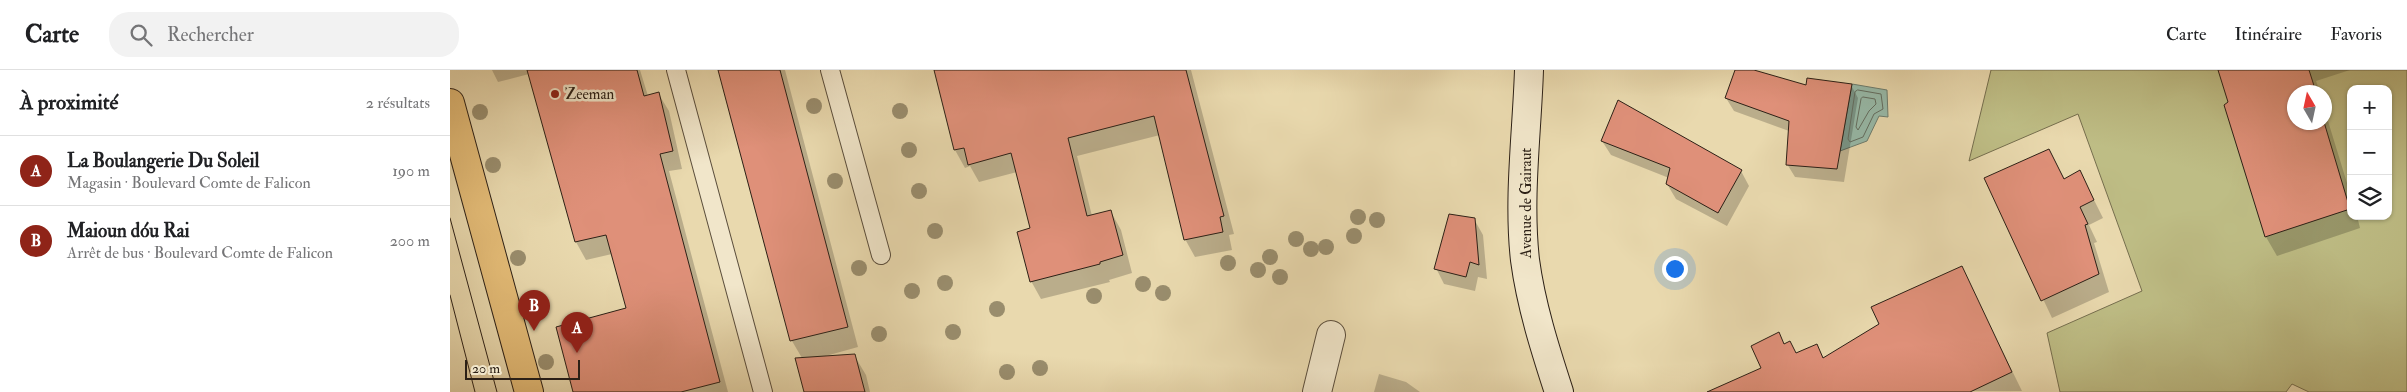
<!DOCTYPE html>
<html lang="fr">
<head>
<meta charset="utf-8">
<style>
  :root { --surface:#fff; --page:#f2f2f2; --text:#202124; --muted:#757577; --line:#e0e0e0; --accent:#8f2418 }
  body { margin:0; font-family:"IM FELL Double Pica",serif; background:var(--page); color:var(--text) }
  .controls { position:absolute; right:15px; top:15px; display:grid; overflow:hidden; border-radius:10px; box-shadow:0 1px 4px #0004 }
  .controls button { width:45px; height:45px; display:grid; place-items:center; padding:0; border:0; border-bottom:1px solid var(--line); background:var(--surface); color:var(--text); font:25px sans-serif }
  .compass { position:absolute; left:1837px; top:15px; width:45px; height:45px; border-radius:50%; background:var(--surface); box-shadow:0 1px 4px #0004; rotate:351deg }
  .scale { position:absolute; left:15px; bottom:12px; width:115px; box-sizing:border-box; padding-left:5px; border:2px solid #2c2016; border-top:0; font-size:14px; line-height:18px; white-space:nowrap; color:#2c2016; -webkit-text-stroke:4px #f1e6ca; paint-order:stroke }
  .you { position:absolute; left:1224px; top:198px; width:18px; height:18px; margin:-12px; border:4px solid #fff; border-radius:50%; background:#1a73e8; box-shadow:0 0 0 8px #1a73e833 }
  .badge { display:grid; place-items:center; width:32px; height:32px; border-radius:50%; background:var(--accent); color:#fff; font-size:16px; font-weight:700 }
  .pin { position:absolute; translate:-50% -41px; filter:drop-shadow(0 1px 2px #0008) }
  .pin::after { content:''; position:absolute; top:26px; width:18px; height:15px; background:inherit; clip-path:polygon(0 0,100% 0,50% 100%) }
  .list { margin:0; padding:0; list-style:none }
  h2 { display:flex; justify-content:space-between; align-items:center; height:65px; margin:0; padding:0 20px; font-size:21px }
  h2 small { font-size:16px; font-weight:400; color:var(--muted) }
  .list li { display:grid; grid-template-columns:32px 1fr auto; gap:15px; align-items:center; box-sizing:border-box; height:70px; padding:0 20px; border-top:1px solid var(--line) }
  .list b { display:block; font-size:19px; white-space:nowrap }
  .list p { margin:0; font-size:16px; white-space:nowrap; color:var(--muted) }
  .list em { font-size:16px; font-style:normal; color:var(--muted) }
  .icon { flex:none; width:28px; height:28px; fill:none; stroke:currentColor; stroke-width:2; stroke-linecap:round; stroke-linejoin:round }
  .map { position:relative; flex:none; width:1957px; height:322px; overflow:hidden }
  header { display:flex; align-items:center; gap:30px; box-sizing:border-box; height:70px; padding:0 25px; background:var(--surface); border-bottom:1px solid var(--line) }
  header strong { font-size:24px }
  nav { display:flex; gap:28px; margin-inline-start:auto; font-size:18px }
  .search { width:350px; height:45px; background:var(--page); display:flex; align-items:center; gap:12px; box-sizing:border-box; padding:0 18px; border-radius:20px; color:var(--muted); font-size:19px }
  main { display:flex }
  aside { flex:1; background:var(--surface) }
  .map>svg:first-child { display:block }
  .green { fill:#bebd85; stroke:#756e4e; fill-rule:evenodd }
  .water { fill:#97baa9; stroke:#6c7c6e }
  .shadow { fill:#0003 }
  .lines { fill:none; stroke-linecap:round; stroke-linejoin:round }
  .shore { stroke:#626d60; stroke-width:1 }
  .building { fill:#df9079; stroke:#2c2016 }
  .lane-casing { stroke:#5b4e3c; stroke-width:20 }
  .street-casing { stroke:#5b4e3c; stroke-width:30 }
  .secondary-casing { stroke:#2c2016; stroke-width:30 }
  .primary-casing { stroke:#2c2016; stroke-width:30 }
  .lane { stroke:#f1e6ca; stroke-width:18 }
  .street { stroke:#f1e6ca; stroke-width:28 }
  .secondary { stroke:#f1e6ca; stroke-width:28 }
  .primary { stroke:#e4bc77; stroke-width:28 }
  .tram { stroke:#2c2016; stroke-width:1 }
  .tree { fill:#998d6d }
  .poi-dot { fill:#8f2418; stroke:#f1e6ca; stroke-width:2 }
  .labels { text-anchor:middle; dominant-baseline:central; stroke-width:5; stroke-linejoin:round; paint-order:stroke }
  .poi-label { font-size:15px; fill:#2c2016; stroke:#f1e6ca; text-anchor:start }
  .street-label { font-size:15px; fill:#2c2016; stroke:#f1e6ca }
</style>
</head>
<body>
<header>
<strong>Carte</strong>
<div class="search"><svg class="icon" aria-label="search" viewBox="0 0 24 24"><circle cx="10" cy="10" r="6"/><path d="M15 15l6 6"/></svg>Rechercher</div>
<nav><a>Carte</a><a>Itinéraire</a><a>Favoris</a></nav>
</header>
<main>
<aside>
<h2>À proximité<small>2 résultats</small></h2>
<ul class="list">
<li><span class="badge">A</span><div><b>La Boulangerie Du Soleil</b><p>Magasin · Boulevard Comte de Falicon</p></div><em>190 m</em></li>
<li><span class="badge">B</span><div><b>Maioun dóu Rai</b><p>Arrêt de bus · Boulevard Comte de Falicon</p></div><em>200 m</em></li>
</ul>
</aside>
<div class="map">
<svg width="1957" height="322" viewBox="0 0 1957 322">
  <rect width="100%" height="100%" fill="#e9d9ae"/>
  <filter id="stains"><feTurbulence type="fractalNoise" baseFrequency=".004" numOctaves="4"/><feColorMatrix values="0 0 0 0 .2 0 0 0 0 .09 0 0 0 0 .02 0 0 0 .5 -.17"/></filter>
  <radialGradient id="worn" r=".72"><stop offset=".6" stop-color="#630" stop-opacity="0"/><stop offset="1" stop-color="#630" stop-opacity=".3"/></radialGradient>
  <path class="green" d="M1541,0H1957V322H1859L1842,314L1836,322H1610L1597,263L1692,221L1628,44L1519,91ZM1901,19H1938V146H1901ZM1844,22H1874V52H1844Z"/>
  <polygon class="water" points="1402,14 1437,20 1438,47 1429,46 1417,71 1390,81"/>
  <g class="shadow">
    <polygon points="42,0 190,0 198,26 208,23 219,41 232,99 219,101 278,322 124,322 178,239 162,184 136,190 126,172 79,4 48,12"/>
    <polygon points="269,0 335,0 408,277 372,287 404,285 416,305 420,322 355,322 352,288 342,271"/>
    <polygon points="485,0 741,0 784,164 779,165 782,180 745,187 735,169 710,65 627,86 642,146 661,142 671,160 682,203 659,210 660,212 591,229 581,211 582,159 567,102 529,112 520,96 515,98 505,80"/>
    <polygon points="1286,0 1300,0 1357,17 1401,15 1408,28 1394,112 1345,107 1337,94 1339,61 1284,41 1276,28"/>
    <polygon points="1770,0 1900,0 1866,11 1870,22 1844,22 1844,52 1874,52 1874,38 1901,126 1901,146 1907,146 1910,158 1827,186 1816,167 1775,35 1779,33"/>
    <polygon points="1152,71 1291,101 1299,116 1277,156 1226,129 1217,114 1219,108 1161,85"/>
    <polygon points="1599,80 1615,110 1630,102 1653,148 1639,155 1647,172 1644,173 1659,222 1602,248 1536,108"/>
    <polygon points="1024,149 1033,165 1037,209 1028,207 1025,221 994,214 986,198"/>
    <polygon points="1511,197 1572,321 1271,322 1313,299 1328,264 1335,275 1346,284 1367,276 1374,289 1431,255"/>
    <polygon points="929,304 956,312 970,322 924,322"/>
  </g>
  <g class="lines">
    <g class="shore">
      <polygon points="1408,20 1431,24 1433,39 1424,44 1413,67 1400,72 1398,69 1405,22"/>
      <polygon points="1413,27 1425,29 1426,34 1419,41 1408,60 1406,57 1411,29"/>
    </g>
  </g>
  <g class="building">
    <polygon points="77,0 187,0 194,26 209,22 223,81 210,84 270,312 231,322 123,322 106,257 176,238 156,165 125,172"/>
    <polygon points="268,0 330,0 398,257 340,271"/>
    <polygon points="484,0 736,0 774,146 770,147 773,162 734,170 704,46 618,68 637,146 661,140 673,185 650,192 650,194 580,212 567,162 580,158 561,83 518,95 514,78 504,80"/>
    <polygon points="1285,0 1304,0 1356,15 1357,8 1402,14 1387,99 1336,95 1339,51 1275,28"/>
    <polygon points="1768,0 1859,0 1866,22 1844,22 1844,52 1874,52 1900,139 1815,167 1774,35 1778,32"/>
    <polygon points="1168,30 1292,100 1268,143 1216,114 1220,98 1151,71"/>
    <polygon points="1599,79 1614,109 1630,100 1644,130 1630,137 1638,154 1635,155 1649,204 1591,231 1534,108"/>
    <polygon points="999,144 1025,148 1029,195 1020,192 1016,207 984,199"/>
    <polygon points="1512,196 1562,302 1520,322 1257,322 1311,298 1301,276 1329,262 1334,274 1340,271 1346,283 1367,274 1373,288 1429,254 1421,237"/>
    <polygon points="405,284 415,322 354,322 345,288"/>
  </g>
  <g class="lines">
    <defs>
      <g id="lane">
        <polyline points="226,0 313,322"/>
        <polyline points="380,0 431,185"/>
      </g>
      <polyline id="street" points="867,322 881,265"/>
      <path id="secondary" d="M1079,0C1077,62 1068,128 1075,190C1081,235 1095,279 1109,322"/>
      <polyline id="primary" points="0,33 79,322"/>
    </defs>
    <use href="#lane" class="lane-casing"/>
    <use href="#street" class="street-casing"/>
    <use href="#secondary" class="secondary-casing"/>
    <use href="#primary" class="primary-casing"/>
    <use href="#lane" class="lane"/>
    <use href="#street" class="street"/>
    <use href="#secondary" class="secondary"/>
    <use href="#primary" class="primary"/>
    <g class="tram">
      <polyline points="0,148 47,322"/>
      <polyline points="0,225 25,322"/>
    </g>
  </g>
  <g class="tree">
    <circle cx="364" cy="36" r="8"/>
    <circle cx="450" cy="41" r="8"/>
    <circle cx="30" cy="42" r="8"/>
    <circle cx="459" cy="80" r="8"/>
    <circle cx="43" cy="95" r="8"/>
    <circle cx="385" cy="111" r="8"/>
    <circle cx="469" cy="121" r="8"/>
    <circle cx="908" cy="147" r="8"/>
    <circle cx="927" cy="150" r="8"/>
    <circle cx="485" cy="161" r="8"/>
    <circle cx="904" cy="166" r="8"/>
    <circle cx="846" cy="169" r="8"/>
    <circle cx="876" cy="177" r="8"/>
    <circle cx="861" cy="179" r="8"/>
    <circle cx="820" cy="187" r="8"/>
    <circle cx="68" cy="188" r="8"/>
    <circle cx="778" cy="193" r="8"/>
    <circle cx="409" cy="198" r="8"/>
    <circle cx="808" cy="200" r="8"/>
    <circle cx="830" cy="207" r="8"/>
    <circle cx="495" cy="213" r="8"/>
    <circle cx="693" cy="214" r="8"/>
    <circle cx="462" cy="221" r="8"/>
    <circle cx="713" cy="223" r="8"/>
    <circle cx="644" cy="226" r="8"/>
    <circle cx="547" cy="239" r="8"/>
    <circle cx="82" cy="240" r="8"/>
    <circle cx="503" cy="262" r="8"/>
    <circle cx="429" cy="264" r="8"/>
    <circle cx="96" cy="292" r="8"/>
    <circle cx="590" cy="298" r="8"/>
    <circle cx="557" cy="302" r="8"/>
  </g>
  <circle class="poi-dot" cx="105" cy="24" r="5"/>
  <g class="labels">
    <g class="poi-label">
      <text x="115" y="24">Zeeman</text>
    </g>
    <g class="street-label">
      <text transform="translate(1076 133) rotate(-90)">Avenue de Gairaut</text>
    </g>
  </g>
  <rect width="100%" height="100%" filter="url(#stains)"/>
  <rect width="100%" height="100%" fill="url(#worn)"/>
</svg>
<div class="controls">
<button>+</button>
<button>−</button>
<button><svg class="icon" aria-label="layers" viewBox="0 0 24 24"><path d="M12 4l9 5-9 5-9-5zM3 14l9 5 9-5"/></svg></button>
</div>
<svg class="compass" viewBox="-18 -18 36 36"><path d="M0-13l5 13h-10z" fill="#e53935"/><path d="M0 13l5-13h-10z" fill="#757577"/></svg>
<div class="scale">20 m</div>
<div class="you"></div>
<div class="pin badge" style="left:127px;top:283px">A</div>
<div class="pin badge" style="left:84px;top:261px">B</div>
</div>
</main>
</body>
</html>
